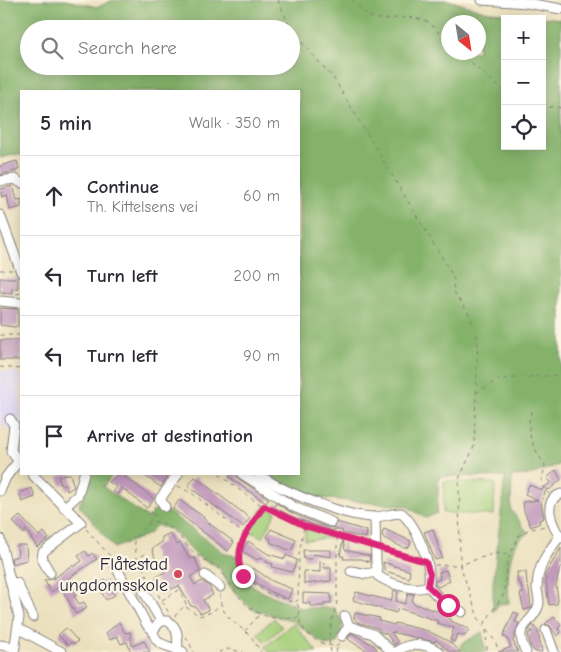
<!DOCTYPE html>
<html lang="en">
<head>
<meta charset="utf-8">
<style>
  :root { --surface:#fff; --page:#f2f2f3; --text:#2b2b33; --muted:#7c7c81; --line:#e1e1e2 }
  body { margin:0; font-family:"Comic Neue",sans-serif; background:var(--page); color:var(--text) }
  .controls { position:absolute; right:15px; top:15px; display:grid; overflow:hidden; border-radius:0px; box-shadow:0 2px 12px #0003 }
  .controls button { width:45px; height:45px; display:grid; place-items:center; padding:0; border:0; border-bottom:1px solid var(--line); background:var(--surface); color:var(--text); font:25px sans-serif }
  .compass { position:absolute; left:441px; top:15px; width:45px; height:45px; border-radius:50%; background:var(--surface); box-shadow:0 2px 12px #0003; rotate:150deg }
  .stop { position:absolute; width:15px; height:15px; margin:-11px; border:4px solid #db2777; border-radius:50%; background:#fff }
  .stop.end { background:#db2777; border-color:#fff; box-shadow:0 1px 5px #0008 }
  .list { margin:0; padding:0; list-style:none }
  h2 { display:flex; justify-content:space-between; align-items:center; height:65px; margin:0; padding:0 20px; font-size:21px }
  h2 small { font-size:16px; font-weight:400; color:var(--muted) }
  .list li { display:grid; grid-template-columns:32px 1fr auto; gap:15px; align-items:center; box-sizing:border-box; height:80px; padding:0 20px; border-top:1px solid var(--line) }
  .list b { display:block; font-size:19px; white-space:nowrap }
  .list p { margin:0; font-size:16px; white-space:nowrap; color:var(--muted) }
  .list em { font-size:16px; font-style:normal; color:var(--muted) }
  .icon { flex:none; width:28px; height:28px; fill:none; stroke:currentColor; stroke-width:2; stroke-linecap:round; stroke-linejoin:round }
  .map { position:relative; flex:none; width:561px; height:652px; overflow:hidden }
  .search { position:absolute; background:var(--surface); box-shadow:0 2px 12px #0003; left:20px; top:20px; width:280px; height:55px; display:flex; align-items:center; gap:12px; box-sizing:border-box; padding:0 18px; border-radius:28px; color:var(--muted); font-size:19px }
  .panel { position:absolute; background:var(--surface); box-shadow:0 2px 12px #0003; left:20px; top:90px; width:280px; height:385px; border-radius:0px }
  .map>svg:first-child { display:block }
  .built { fill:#ddd5f6 }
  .green { fill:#a6cf7a; stroke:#64785a }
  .forest { fill:#84b26a; stroke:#536a52; fill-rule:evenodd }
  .building { fill:#c199bc }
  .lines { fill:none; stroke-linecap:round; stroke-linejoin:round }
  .minor-casing { stroke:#86817c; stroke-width:11 }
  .path { stroke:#86817c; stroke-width:1; stroke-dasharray:4 4; stroke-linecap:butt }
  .minor { stroke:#fff; stroke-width:9 }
  .route { stroke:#db2777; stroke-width:6 }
  .poi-dot { fill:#d1495b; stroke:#fcf5e5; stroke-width:2 }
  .labels { text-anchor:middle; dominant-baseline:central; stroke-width:4.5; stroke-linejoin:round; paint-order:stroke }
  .poi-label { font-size:18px; fill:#22223b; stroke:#fcf5e5; text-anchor:end }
</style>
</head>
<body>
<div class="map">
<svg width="561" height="652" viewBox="0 0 561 652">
  <rect width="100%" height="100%" fill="#fcf5e5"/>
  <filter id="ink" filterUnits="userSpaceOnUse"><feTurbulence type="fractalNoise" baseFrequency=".02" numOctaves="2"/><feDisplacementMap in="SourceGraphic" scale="10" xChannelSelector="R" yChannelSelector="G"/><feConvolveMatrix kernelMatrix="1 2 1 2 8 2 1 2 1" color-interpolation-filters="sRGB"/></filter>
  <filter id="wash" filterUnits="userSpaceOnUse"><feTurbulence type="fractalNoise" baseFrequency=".0096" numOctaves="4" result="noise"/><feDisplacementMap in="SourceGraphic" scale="20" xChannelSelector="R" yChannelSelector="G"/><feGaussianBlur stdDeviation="1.12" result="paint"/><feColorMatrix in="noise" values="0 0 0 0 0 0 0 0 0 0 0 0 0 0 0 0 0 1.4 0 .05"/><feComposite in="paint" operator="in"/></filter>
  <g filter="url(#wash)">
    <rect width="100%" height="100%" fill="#ebe0bd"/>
    <polygon class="built" points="0,371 16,372 21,377 21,430 4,428 0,418"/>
    <g class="green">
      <polygon points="444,481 495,483 494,515 443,513"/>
      <polygon points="264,506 276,512 263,538 250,531"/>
      <polygon points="305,525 331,533 330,538 305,540"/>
      <polygon points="274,618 282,627 265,642 257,634"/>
      <polygon points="293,623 317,652 269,652 265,647"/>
    </g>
    <g class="forest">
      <path d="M0,0H65L98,7L113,0H448L484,11L561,19V464L530,475L512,476L511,510L528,533C505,546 508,581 509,603L499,604L493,612V584L505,477L439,476L437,513L426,518L406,506L319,498L283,484L269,474H299V91H21V156L18,154L0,158ZM505,19H542V146H505ZM448,22H478V52H448ZM29,29H291V66H29Z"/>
      <polygon points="88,474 113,474 103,487 145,516 149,518 159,505 226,554 241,557 241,575 244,580 263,592 301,608 334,608 343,623 337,643 325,645 293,621 252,609 230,587 219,567 197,556 173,530 156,525 149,534 114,548 79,505 88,486"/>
      <polygon points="482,632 486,652 464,652 460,645"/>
    </g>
    <g id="blocks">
      <g class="building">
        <polygon points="17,161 19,169 16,171 0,175 0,166"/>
        <polygon points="13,186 17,200 21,199 21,207 10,210 7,195 2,197 0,189"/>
        <polygon points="0,278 18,278 18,288 12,289 12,293 0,292"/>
        <polygon points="0,308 18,309 18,325 15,327 0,325"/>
        <rect x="0" y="340" width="21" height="20"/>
        <polygon points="556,470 561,480 549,490 547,488 541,502 544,518 539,520 540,523 531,527 524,511 523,502 538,500 525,494 529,485 542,490 551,482 547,478"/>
        <polygon points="66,474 70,474 74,487 67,491 65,484 61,485 58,477"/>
        <polygon points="118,474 122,474 154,499 147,508 122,488 117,495 113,492 117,487 109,482"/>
        <polygon points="142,474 161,474 167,478 161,487"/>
        <polygon points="231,474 235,474 239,479 269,499 266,503 229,477"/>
        <polygon points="195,477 250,518 243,527 188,486"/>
        <polygon points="32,488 35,497 22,502 19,493"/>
        <polygon points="179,500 204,517 203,518 214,527 234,542 228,551 173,509"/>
        <polygon points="276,503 292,513 329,528 334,527 337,522 367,531 366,538 342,533 343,531 334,529 333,531 294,518 274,507"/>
        <polygon points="20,516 39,536 44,532 49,539 37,547 25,529 25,534 13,522"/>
        <polygon points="271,529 296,540 291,551 270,542 271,539 267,537"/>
        <polygon points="384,529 411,541 409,547 404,548 384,538 382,535"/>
        <polygon points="433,529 442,558 435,560 424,532"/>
        <polygon points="170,533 177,545 180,543 189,558 195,558 200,571 190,577 195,585 202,581 209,586 213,595 203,600 209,610 202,613 200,613 196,607 191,606 179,586 164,592 159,583 157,584 156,577 165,572 161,565 158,566 152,549 162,542 162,537"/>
        <polygon points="343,540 345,550 370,556 369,562 362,559 343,559 344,556 340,556"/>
        <polygon points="248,541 268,554 285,559 286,555 297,560 292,572 272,567 273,564 266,562 267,560 259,558 258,560 242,551"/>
        <polygon points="17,545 26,545 27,560 12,564 11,558 18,556"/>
        <polygon points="561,548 561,564 556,585 558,600 557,604 549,605 545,575"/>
        <polygon points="303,550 331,550 331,557 313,554 312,559 304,559"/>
        <polygon points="85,551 89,556 92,553 97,559 67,579 77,595 74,596 79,604 84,602 87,608 76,614 60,586 51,592 44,580 53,579 72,565 73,567 82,561 78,556"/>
        <polygon points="320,561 324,563 324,568 331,568 331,581 304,584 304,571 320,572"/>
        <polygon points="383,562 410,571 409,578 385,571"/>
        <polygon points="253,568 272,581 292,589 288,599 271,592 247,577"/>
        <polygon points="446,570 450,581 438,587 435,584 435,581 440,579 439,572"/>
        <polygon points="517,572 526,572 527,585 529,590 531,608 524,610 520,594 523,593 521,584 518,583"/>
        <polygon points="106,580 115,595 106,600 97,584"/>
        <polygon points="394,590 398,592 396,601 405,604 408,594 414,594 412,602 414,604 447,614 446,617 451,619 451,621 469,629 465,636 458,634 454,642 450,640 454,628 437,623 438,621 398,608 396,613 353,600 356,592 391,601"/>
        <polygon points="303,593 331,594 331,603 324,603 324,606 310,606 310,603 303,603"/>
        <polygon points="514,612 519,614 515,622 519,623 513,641 518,652 499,652 511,647 507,638 503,636"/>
        <polygon points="355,613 380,618 379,621 394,625 395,623 428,631 448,641 461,652 450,652 436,640 435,642 391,632 398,642 394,645 387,634 380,632 378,628 357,622 354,618"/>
        <polygon points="554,617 561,625 558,629 561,632 557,636 550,626 545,624"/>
        <polygon points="119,622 125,633 130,632 132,646 144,641 150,652 131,652 127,642 121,644 117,636 110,640 106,633"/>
        <polygon points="533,625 538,631 542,652 535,652 530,645 528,633 532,632 529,630"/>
        <polygon points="66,628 78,641 74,644 72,642 68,645 58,635"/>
        <polygon points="351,633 375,646 378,652 370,652 355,644 348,639"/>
      </g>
    </g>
  </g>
  <g filter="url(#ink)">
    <use href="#blocks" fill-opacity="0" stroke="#86817c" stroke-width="1"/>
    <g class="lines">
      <defs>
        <g id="minor">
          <polyline points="482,0 527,3 561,9"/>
          <polyline points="0,181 15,179 21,183"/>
          <polyline points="0,215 21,272"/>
          <polyline points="0,301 21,303"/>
          <polyline points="10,419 14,425 11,451 21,464"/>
          <polyline points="32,474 81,523 43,552 42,559 50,573"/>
          <polyline points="242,474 294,507 331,522"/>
          <path d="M258,474C281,491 345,517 374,517C383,517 392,513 401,513C416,524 434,568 428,586"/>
          <polyline points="0,491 6,477 21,458"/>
          <path d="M561,494C541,500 552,526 561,538"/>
          <polyline points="165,507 160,499 178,474"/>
          <polyline points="64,508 78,495 84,474"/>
          <path d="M375,517L376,562L378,576C390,584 414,592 428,586"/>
          <polyline points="0,539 19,617 14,652"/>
          <polyline points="114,563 147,625 153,630"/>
          <polyline points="351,571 367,574 376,572"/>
          <polyline points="205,575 220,587"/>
          <polyline points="11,582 17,583 33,617"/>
          <polyline points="428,586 441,600 462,612"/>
          <polyline points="143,590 161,621"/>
          <polyline points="345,616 349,626"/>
          <polyline points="349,626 373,634 392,652"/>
          <polyline points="19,629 62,652"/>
          <polyline points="546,630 554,652"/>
          <polyline points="342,636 349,626"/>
          <polyline points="0,645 15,647"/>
          <path d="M178,652C177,639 180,629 168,621H161L153,630C155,648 171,645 183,652"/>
          <path d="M396,652C409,642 425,642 439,652"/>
          <path d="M526,652C512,624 531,626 538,607C541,601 537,594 537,588C537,567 548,551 561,535"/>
        </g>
      </defs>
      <use href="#minor" class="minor-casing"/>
      <g class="path">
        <polyline points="278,0 291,29"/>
        <path d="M352,0C382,35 388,10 423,20C434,23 440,37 448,44"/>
        <polyline points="291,30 334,79 450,271 454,280 453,291 471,317 478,339 474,447 459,479 460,565 495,553 511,555"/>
        <polyline points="459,52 505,92"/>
        <polyline points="542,110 554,106 561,108"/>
        <polyline points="0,270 12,270"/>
        <polyline points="16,294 21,293"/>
        <polyline points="20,311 21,318"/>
        <polyline points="21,321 19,321 21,323"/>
        <polyline points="21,326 19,326 21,331"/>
        <polyline points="0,335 21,335"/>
        <polyline points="0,367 21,369"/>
        <polyline points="476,393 499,379 561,375"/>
        <path d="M532,411C523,429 535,451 545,465L541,485L549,494"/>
        <path d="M219,474C233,485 248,497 263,506C295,526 334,534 369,545"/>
        <polyline points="178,486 193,494 244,534"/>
        <polyline points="263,507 239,545 242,574 265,592 294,603 298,600 299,554 304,526"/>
        <polyline points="149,523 152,517 157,514 151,513 155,506"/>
        <polyline points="86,529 110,556"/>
        <polyline points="383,549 419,561"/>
        <path d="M145,554L137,559L134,541C140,531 147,522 159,521C176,527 184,545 197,555C208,564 216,563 225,576L223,580"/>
        <polyline points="435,565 460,565 479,620 495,641 499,652"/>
        <polyline points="124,566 137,559 169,613"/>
        <path d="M225,576C245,609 260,623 300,617"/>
        <path d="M220,594C219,618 239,623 252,638C255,642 258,648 261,652"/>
        <polyline points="162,600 179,590 186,604 174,617"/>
        <path d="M297,604C301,610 298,617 301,624C307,638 323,646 338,646"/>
        <polyline points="186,607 200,616 212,612 220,605"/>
        <polyline points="484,624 504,594 507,562 519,535 528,530 545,526"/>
        <polyline points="486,630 487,652"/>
        <polyline points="245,631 259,615"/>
        <polyline points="186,637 194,652"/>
        <polyline points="560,642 561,642"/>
        <polyline points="219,652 228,649 243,652"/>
        <polyline points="331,652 329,641 331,625 337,602 337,536"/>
        <polyline points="336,652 339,643"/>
      </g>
      <use href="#minor" class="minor"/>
    </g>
  </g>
  <g class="lines" filter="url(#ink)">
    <path class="route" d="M243,576C231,547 249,529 264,506L305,526L426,562L430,574L428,586L448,605"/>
  </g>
  <circle class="poi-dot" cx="178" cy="574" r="5"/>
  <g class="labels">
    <g class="poi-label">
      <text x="168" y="564">Flåtestad<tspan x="168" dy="21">ungdomsskole</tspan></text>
    </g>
  </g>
</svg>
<div class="controls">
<button>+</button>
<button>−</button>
<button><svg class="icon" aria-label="locate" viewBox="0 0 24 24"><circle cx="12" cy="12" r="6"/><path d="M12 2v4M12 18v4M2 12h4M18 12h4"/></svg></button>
</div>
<svg class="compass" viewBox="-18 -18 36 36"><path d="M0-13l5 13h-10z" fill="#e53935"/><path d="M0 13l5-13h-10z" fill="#7c7c81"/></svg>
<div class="stop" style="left:448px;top:605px"></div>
<div class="stop end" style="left:243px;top:576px"></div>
<div class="search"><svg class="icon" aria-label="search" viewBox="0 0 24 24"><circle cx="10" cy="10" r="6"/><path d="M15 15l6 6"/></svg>Search here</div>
<section class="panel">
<h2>5 min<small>Walk · 350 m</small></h2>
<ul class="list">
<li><svg class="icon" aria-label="ahead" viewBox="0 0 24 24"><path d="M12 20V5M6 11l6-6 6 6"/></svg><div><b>Continue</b><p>Th. Kittelsens vei</p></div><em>60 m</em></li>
<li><svg class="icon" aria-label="left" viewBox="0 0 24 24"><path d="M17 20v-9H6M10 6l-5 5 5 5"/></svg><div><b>Turn left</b></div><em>200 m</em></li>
<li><svg class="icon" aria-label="left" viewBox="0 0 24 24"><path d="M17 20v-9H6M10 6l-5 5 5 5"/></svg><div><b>Turn left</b></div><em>90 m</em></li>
<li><svg class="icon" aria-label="arrive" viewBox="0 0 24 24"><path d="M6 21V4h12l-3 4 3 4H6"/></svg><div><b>Arrive at destination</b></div></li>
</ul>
</section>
</div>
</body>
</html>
